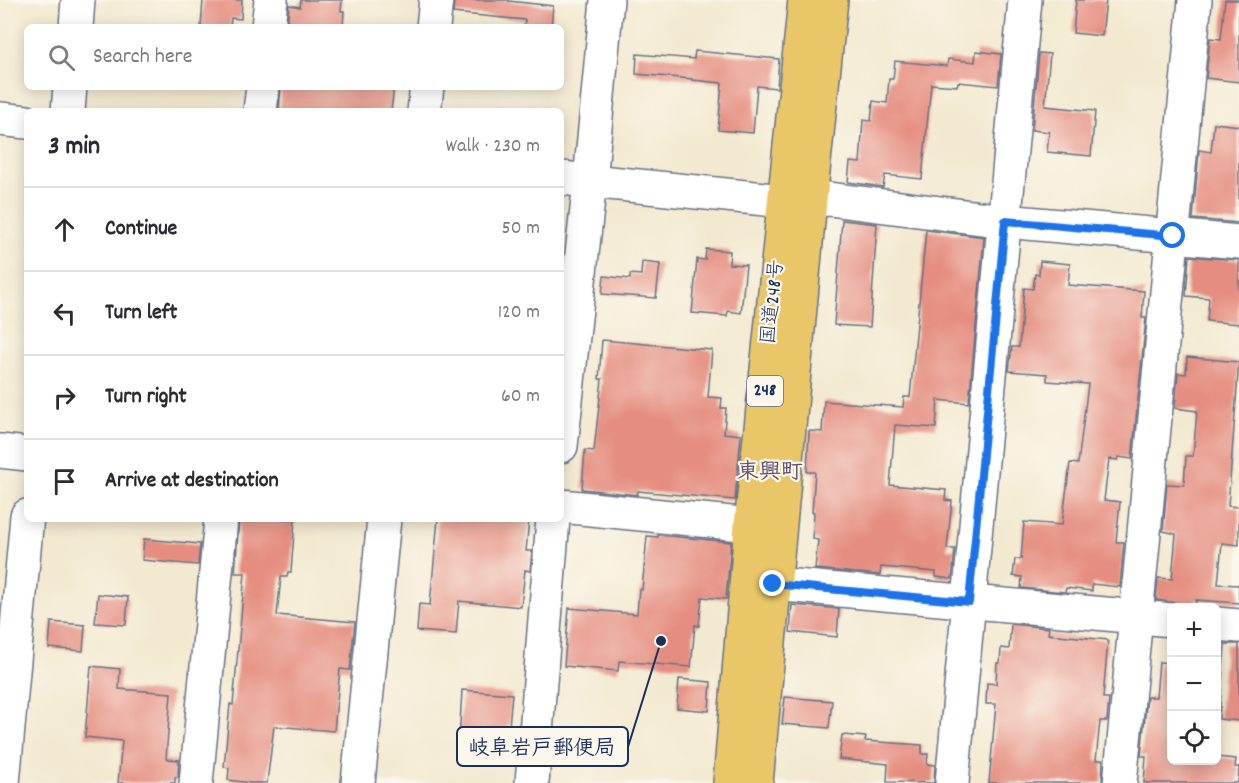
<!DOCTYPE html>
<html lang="en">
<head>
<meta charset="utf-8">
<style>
  :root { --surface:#fff; --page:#f7f7f7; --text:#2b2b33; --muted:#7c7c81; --line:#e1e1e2 }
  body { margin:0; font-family:Dekko,"Klee One",sans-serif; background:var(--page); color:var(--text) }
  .controls { position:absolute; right:18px; bottom:18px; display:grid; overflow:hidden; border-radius:9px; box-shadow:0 3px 15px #0003 }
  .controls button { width:54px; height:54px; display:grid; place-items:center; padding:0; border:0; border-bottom:2px solid var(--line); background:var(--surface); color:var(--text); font:30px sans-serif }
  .stop { position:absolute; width:18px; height:18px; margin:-14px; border:4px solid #1a73e8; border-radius:50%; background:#fff }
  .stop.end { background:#1a73e8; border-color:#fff; box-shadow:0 2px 6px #0008 }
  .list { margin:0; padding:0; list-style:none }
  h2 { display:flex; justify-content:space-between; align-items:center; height:78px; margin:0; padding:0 24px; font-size:26px }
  h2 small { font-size:20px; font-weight:400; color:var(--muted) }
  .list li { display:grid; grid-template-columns:39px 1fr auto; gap:18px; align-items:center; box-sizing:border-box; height:84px; padding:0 24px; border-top:2px solid var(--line) }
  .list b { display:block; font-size:22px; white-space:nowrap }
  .list em { font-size:20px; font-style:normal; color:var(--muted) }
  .icon { flex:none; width:33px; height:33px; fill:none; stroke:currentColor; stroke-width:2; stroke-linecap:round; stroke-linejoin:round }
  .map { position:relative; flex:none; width:1239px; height:783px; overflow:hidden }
  .search { position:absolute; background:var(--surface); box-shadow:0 3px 15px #0003; left:24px; top:24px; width:540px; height:66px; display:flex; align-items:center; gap:15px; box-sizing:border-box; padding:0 21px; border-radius:9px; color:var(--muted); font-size:22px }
  .panel { position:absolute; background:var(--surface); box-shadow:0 3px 15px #0003; left:24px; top:108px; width:540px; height:414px; border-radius:9px }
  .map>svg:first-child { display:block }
  .building { fill:#e58d80 }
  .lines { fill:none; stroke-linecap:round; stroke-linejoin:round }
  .minor-casing { stroke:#677086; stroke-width:36 }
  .highway-casing { stroke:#677086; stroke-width:36 }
  .minor { stroke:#fff; stroke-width:33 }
  .highway { stroke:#e9c769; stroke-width:33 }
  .route { stroke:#1a73e8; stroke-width:8 }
  .labels { text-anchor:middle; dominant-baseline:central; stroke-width:4.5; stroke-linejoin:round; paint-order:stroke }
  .shield { fill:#fbf7ec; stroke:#5e6b89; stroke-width:1.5 }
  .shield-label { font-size:18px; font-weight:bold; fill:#1b2f5e }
  .street-label { font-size:20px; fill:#1b2f5e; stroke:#fbf7ec }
  .quarter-label { font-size:22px; font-weight:bold; fill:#62506a; stroke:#fbf7ec }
  .leader { fill:none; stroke:#1b2f5e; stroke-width:2 }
  .callout-dot { fill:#1b2f5e; stroke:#fbf7ec; stroke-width:2 }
  .callout { fill:#fbf7ec; stroke:#1b2f5e; stroke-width:2 }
  .callout-label { font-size:21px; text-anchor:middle; font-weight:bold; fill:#1b2f5e }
</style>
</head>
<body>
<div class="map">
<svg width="1239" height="783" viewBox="0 0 1239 783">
  <rect width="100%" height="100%" fill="#fbf7ec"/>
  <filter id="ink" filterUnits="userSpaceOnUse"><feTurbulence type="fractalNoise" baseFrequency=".0167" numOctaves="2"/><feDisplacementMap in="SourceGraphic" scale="12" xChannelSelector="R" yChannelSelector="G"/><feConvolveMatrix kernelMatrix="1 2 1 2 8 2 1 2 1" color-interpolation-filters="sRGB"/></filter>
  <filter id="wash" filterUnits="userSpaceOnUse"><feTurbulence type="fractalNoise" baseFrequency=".008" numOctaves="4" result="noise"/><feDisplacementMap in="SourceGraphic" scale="24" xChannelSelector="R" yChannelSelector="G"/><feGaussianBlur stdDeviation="1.35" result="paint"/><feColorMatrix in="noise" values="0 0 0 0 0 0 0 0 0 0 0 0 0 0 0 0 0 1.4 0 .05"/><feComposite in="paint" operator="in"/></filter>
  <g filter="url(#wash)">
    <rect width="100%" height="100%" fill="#f3e9d0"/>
    <g id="blocks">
      <g class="building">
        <polygon points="203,0 242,0 241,19 231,18 230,27 201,27"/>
        <polygon points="301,0 342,0 341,11 344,11 343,27 287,27 289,5 300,7"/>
        <polygon points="454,0 509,0 509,1 553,6 551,27 524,27 525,20 453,13"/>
        <polygon points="1076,0 1106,0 1102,36 1073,33"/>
        <polygon points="1225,0 1239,0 1239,82 1206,78 1210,38 1221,39"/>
        <polygon points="695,51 779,59 777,88 757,86 753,133 718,130 722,83 692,80 692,79 636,74 637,54 694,59"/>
        <polygon points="976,51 1001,54 998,86 958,82 957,86 931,84 922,179 885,175 883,187 848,182 850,162 860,163 863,120 871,121 873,101 887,103 889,79 893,79 895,61 947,66 948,59 975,62"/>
        <polygon points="1039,53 1050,54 1045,106 1095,111 1091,156 1047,152 1049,132 1032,130"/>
        <polygon points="281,87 394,87 391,111 279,111"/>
        <polygon points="1214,123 1239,126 1239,223 1193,219 1199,150 1211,152"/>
        <polygon points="842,220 877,224 870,327 834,325"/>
        <polygon points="926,230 984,237 969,403 938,400 936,428 895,425 890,485 946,490 945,500 952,501 947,549 955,549 952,579 936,577 936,572 881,567 880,575 815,569 818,540 813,539 814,512 812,512 815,472 807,472 809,431 822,432 824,401 903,407 904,397 910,397"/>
        <polygon points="706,249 730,251 729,264 746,265 741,313 728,311 727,316 692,313 697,259 705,260"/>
        <polygon points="1189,256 1239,260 1239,324 1207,321 1209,298 1186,296"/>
        <polygon points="1040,261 1070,264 1068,285 1144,291 1142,318 1146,318 1132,459 1119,457 1118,460 1109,459 1104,500 1120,502 1116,542 1124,542 1120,587 1092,584 1092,591 1066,588 1065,592 1021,588 1022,577 1013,576 1015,559 1021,559 1024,522 1062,525 1070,463 1078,464 1088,384 1047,381 1047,374 1009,371 1012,347 1019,347 1024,288 1033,289 1035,274 1039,275"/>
        <polygon points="642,262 660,264 656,298 602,294 604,276 630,279 630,274 641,275"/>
        <polygon points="602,340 712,350 708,397 722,398 721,408 726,408 724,433 741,435 735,500 638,491 637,495 582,489 585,450 594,451 602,379 599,379"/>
        <polygon points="1187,357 1239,362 1228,506 1239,507 1239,545 1222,543 1218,584 1239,585 1239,603 1196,600 1195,606 1156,600 1158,578 1172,579 1176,534 1163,531 1167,484 1184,485 1186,456 1193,456 1197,411 1175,408 1178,373 1186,374"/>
        <polygon points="239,519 295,519 291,572 288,572 287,577 281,577 277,615 355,622 350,670 340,669 334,731 274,726 267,783 250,783 228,780 229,768 224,767 230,704 233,705 245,573 235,573"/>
        <polygon points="438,519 529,519 526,551 532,551 530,571 525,570 521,607 459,601 456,634 417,631 419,604 430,605"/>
        <polygon points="658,535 731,542 726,599 702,597 699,626 695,625 691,667 619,661 618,671 564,666 569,608 637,614 639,589 642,590 647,536 658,537"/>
        <polygon points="144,539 200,544 198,565 142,560"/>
        <polygon points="98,594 128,597 126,625 95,623"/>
        <polygon points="792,605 839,609 837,637 790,632"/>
        <polygon points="51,622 85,625 83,651 49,648"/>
        <polygon points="1011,624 1049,628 1048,634 1108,640 1103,698 1109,698 1107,721 1100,721 1096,760 1103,760 1102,783 989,783 996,704 986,704 987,683 996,684 997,663 1000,663 1001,648 1009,649"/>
        <polygon points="1225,644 1239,644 1239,721 1219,719"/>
        <polygon points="1159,662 1172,663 1172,760 1216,760 1217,757 1236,759 1235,767 1239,767 1238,783 1144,783 1146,756 1141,756 1147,697 1156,697"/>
        <polygon points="91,666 120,669 119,689 171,693 166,759 179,760 178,777 175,777 175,783 118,783 122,741 85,737"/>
        <polygon points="679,679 711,682 709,711 677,708"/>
        <polygon points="462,690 512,694 509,726 507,725 505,745 459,741"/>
        <polygon points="785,697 832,701 829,728 782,724"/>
        <polygon points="842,735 866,737 865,741 922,745 922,754 928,754 927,764 935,765 934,783 887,782 888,764 839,759"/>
      </g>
    </g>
  </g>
  <g filter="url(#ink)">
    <use href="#blocks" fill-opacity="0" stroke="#677086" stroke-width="1.5"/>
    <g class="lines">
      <defs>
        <g id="minor">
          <polyline points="76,27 78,0"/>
          <polyline points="268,27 271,0"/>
          <polyline points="433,27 436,0"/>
          <polyline points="68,111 70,87"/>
          <polyline points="260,111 263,87"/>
          <polyline points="424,111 427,87"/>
          <polyline points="0,119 27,122"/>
          <polyline points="561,178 784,201 829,199 1005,221 1239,242"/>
          <polyline points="561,446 590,181 607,0"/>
          <polyline points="0,451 27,454"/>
          <polyline points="561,506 751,525"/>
          <polyline points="773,584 1172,620"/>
          <polyline points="1216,624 1239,626"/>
          <polyline points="3,783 27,516"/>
          <polyline points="196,783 221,519"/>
          <polyline points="358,783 384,519"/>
          <polyline points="532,783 553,519"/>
          <polyline points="952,783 1025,0"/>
          <polyline points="1120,783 1195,0"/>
        </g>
        <g id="highway">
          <polyline points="730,783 751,525 805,0"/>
          <polyline points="756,783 810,200 831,0"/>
        </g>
      </defs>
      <use href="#minor" class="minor-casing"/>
      <use href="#highway" class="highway-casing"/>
      <use href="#minor" class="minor"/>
      <use href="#highway" class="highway"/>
    </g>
  </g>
  <g class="lines" filter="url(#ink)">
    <polyline class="route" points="773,584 969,602 1005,221 1173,236"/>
  </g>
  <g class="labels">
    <rect class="shield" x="747" y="376" width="36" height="30" rx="4.5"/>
    <g class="shield-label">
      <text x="765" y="391">248</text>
    </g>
    <g class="street-label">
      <text transform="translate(774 302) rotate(-84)">国道248号</text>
    </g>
    <g class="quarter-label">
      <text x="770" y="473">東興町</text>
    </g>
  </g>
  <path class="leader" d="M661 641L628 747"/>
  <circle class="callout-dot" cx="661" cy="641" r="6"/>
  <rect class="callout" x="457" y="727" width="171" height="39" rx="6"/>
  <g class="callout-label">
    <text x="542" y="754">岐阜岩戸郵便局</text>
  </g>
</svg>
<div class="controls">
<button>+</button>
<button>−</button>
<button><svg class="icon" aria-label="locate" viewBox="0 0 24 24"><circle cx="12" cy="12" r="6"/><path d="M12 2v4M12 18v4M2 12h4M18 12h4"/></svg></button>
</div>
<div class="stop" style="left:1173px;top:236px"></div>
<div class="stop end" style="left:773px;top:584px"></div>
<div class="search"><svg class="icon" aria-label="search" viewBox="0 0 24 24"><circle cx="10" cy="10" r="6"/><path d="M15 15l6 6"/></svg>Search here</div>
<section class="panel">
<h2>3 min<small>Walk · 230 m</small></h2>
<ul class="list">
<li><svg class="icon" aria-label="ahead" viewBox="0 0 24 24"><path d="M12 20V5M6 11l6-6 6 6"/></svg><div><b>Continue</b></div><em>50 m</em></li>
<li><svg class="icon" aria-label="left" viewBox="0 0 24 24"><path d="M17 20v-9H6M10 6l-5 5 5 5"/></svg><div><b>Turn left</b></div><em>120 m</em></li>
<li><svg class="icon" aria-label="right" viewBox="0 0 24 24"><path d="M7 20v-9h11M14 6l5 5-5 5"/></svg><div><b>Turn right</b></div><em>60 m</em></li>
<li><svg class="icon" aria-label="arrive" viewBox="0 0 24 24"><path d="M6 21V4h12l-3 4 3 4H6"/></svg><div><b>Arrive at destination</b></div></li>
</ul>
</section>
</div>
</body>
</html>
